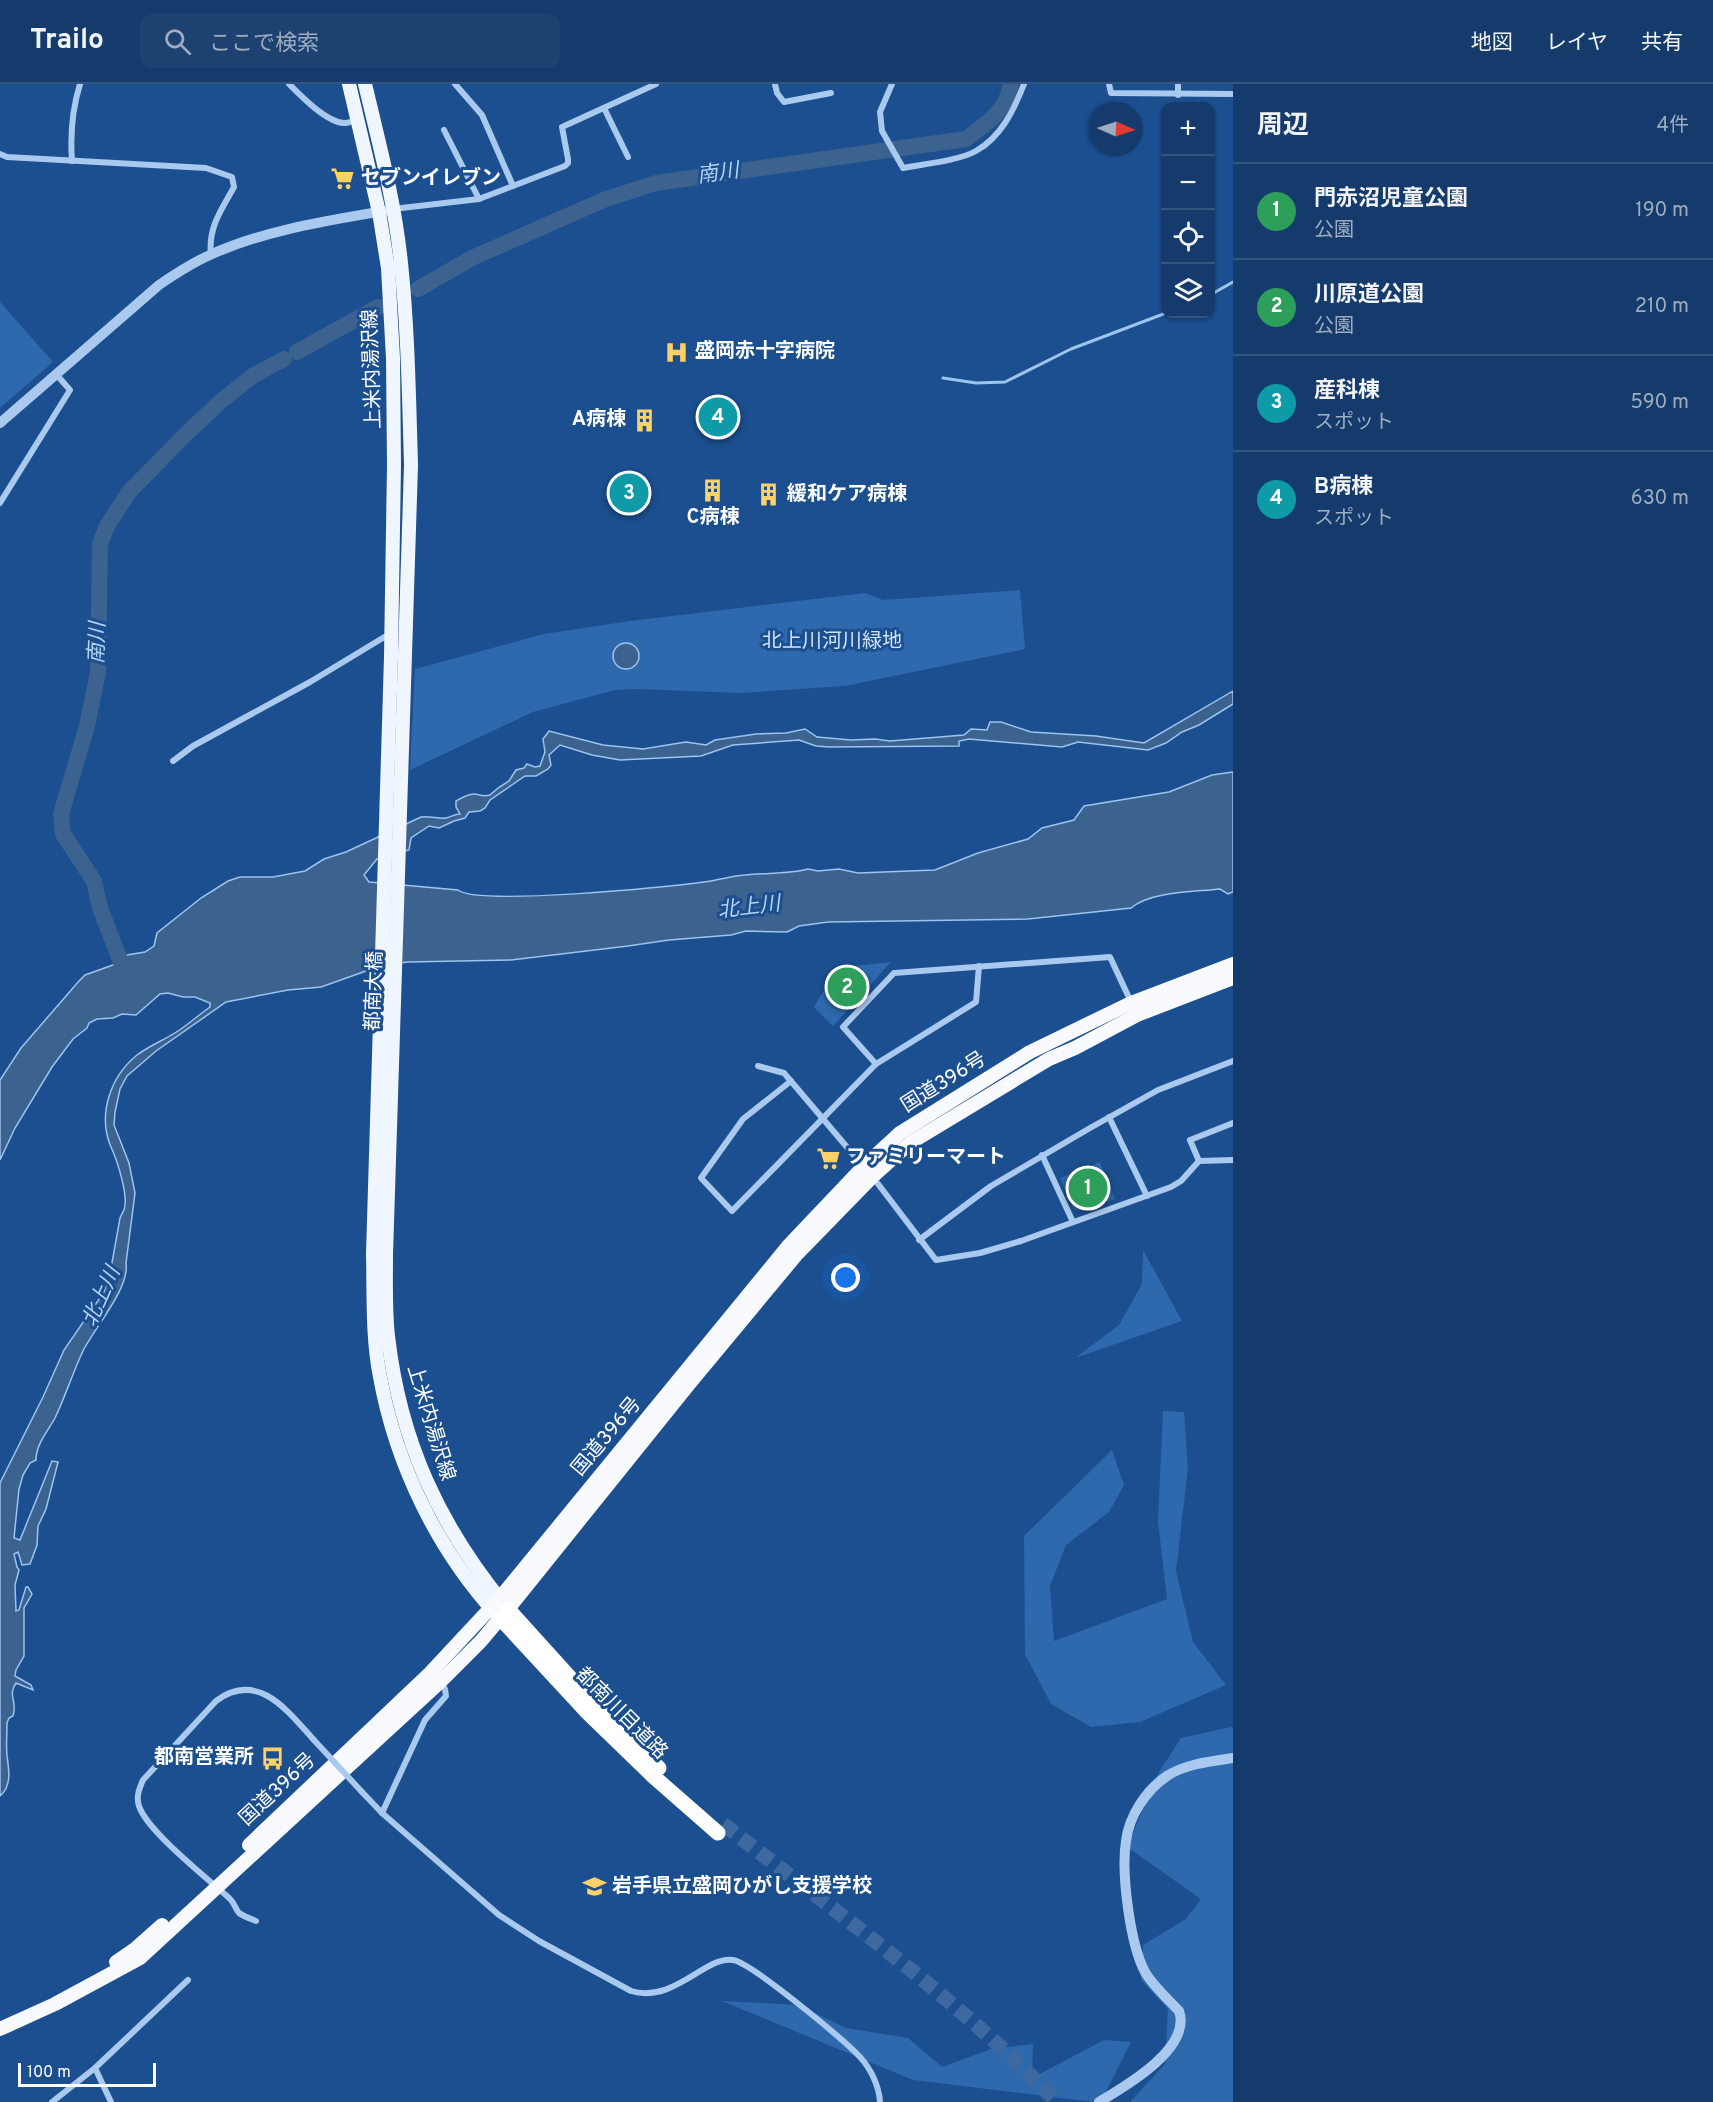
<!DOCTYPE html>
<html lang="ja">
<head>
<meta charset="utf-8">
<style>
  :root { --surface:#143b6b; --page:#1d4271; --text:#f1f3f6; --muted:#9dadc1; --line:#33557e; --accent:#8abfa5 }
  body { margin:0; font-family:Overpass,"Noto Sans JP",sans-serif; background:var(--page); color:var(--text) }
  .controls { position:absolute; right:18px; top:18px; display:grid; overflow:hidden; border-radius:12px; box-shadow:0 2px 4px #0004 }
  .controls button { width:54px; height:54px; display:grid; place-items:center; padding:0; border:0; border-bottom:2px solid var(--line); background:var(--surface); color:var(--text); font:30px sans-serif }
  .compass { position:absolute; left:1089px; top:18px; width:54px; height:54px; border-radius:50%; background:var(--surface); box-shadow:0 2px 4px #0004; rotate:93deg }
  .scale { position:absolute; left:18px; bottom:15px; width:138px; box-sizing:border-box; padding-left:6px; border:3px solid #fff; border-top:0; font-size:16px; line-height:21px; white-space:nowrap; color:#fff; -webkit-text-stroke:4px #1b4f8f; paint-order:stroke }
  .you { position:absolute; left:846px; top:1194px; width:21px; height:21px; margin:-15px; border:4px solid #fff; border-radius:50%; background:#1a73e8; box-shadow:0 0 0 9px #1a73e833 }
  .badge { display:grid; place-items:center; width:39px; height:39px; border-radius:50%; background:var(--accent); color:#fff; font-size:20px; font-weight:700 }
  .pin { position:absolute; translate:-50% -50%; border:3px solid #fff; box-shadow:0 2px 6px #0006 }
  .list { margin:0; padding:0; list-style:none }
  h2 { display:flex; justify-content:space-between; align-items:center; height:78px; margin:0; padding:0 24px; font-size:26px }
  h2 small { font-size:20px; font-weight:400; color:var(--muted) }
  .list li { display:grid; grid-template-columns:39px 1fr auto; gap:18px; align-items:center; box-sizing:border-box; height:96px; padding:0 24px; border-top:2px solid var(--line) }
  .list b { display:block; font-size:22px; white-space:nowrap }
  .list p { margin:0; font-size:20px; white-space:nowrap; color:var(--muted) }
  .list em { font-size:20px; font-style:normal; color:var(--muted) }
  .icon { flex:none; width:33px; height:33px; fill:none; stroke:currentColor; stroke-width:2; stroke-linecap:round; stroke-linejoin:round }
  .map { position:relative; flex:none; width:1233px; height:2018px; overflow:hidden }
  header { display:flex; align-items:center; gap:36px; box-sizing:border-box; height:84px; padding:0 30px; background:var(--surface); border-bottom:2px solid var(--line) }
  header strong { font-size:28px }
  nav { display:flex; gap:33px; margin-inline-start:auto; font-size:21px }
  .search { width:420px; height:54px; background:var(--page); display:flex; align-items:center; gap:15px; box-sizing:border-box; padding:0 21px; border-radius:12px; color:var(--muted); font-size:22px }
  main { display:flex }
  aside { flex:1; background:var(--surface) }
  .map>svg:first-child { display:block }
  .green { fill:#2e69ad }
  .water { fill:#3c6290; stroke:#9cc4f0; stroke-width:1.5 }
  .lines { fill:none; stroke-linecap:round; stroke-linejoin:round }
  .stream { stroke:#9cc4f0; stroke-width:3 }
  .river { stroke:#3c6290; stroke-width:16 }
  .motorway-tunnel { stroke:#3d69a0; stroke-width:15; stroke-dasharray:15 8; stroke-linecap:butt }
  .minor { stroke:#a9c9ee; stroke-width:6 }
  .tertiary { stroke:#a9c9ee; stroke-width:10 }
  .primary { stroke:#f0f6ff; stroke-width:14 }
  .trunk { stroke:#f8faff; stroke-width:14 }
  .motorway { stroke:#fff; stroke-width:15 }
  .minor-bridge { stroke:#a9c9ee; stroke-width:6 }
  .labels { text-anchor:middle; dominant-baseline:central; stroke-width:6; stroke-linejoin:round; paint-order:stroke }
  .poi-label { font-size:20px; font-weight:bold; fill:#fff; stroke:#1b4f8f; text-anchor:start }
  .street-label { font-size:20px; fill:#fff; stroke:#1b4f8f }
  .park-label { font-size:20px; fill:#cfe3fa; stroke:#1b4f8f }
  .water-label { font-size:21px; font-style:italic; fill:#b5d3f5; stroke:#1b4f8f }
</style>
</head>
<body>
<header>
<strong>Trailo</strong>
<div class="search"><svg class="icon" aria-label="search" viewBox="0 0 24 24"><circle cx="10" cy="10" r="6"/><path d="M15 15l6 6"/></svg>ここで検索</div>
<nav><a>地図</a><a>レイヤ</a><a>共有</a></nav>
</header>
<main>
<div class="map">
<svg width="1233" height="2018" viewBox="0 0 1233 2018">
  <rect width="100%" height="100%" fill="#1b4f8f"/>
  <g class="green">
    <polygon points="0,218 53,278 0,324"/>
    <polygon points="1020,506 1025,565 845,602 740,609 638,605 615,606 533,628 410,686 415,585 544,550 630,537 865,509 883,516"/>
    <polygon points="891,878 833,942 814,923 837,884"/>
    <polygon points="1100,1078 1115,1115 1080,1127 1074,1126 1060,1094"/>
    <polygon points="1143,1166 1182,1237 1075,1274 1119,1241 1142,1200"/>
    <polygon points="1163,1327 1184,1328 1188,1384 1176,1487 1193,1558 1226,1601 1140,1638 1091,1643 1051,1620 1025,1570 1024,1452 1112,1366 1124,1401 1109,1428 1066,1461 1050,1502 1054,1557 1167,1515 1158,1438"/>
    <polygon points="1231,1643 1233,1644 1233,2018 1130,2018 1165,1980 1168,1925 1141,1896 1143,1861 1186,1835 1201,1815 1127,1763 1159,1688 1181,1654"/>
    <polygon points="722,1917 798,1921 846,1944 908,1954 942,1983 991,1965 1033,1960 1032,1994 1104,1956 1131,1958 1101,2018 1094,2018 913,1996"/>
  </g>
  <g class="water">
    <circle cx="626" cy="572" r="13"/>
    <path d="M1233,607V620L1199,641L1182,648L1166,659L1148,666L1078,658L1062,663L969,655L959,657V662L829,663L816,662L799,656L733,661L701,672L620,676L592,671L560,661L549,671L551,681L548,685L536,692H525L490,716L485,724L480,727L469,728L465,734L454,737L439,744L429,742L411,754L409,766L377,775L364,791L369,798L458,806C477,822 670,803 704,798C718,796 731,792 745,791C764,789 791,790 808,785L818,787L839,785L858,789L935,786L978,769L1028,755L1042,744L1074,736L1084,722L1169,708L1212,691L1233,688V808L1228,810L1220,805C1195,808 1151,807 1131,824L1028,835L828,838L799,842L787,848L746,847L731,851L669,856L628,862L511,876L408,878L372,882L366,887L321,903L288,906L226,918L156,967L127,992L120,1005L115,1028L114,1041L129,1079L135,1109L126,1179C130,1205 93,1245 82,1269C72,1291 65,1313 55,1334C48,1347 36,1360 36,1376L30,1379L23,1391L19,1405L14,1454L20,1456L52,1377L58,1378L46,1425L38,1442L37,1461L30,1480L22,1481L18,1468L14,1470L17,1483L19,1486L15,1501L16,1527L19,1526L26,1503H28L32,1510L24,1524V1572L16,1586L15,1592L31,1601L33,1606L16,1599C7,1612 18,1617 13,1632L9,1634L7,1639C7,1650 6,1661 7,1672C9,1686 12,1702 0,1712V1399L43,1313L64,1266L104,1208L110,1190L120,1134C121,1131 123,1128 124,1126C129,1112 117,1076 111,1063C97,1030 111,992 137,971C150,961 167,955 181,945C191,938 200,930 210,923V919L195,913H183L168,909L160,910L136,931L122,930L113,934L97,935L89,939L87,944L73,955L52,983L15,1044L0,1076V996L21,964L79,897L85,891L113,881L127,871L145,868L154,862L157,849L201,814L228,797L240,793H273L305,787L324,775L346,768L421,733C429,732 440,735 446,734C452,733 454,730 460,730L456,723V717C461,714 469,709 475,710C481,711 483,713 490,711L498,704L509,697L516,686L524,684L527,680L535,683L540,682L545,668L543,655L549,647L603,661L643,665L686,658L706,661L715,656L756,650L786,649L805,645L817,653L851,656L875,655L890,657L964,651L971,645L987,646L990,638H1001L1031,648L1096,652L1144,659Z"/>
  </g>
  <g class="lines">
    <g class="stream">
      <polyline points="1210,211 1233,198"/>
      <polyline points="943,294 976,299 1005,298 1071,265 1166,229"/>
    </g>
    <g class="river">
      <path d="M418,205L474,173L606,115L656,99L966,55C988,38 1006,28 1011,0"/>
      <polyline points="297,268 378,223"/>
      <polyline points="123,897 122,881 100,824 94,797 63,750 61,730 87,642 98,588 100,460 107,442 129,408 186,350 221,317 254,291 284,275"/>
    </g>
    <path class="motorway-tunnel" d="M723,1740C837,1829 957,1914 1057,2018"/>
    <g class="minor">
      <path d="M289,0C301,12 326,38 344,39C348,39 354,37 358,36"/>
      <polyline points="455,0 482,31 513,102"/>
      <polyline points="775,0 777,9 784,18 831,9"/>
      <path d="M892,0L880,28L882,47L903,84C923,80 958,77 976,67C1001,53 1014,26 1024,0"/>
      <polyline points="1109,0 1111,9 1233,10"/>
      <polyline points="1178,0 1178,11"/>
      <polyline points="604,24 628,73"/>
      <polyline points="444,46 479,115"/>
      <path d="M0,70L7,73L206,84L232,93L234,103C222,125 208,143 211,170"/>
      <path d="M72,77C70,50 72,26 80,0"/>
      <polyline points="393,125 479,115 565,82 568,79 568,75 562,43 656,0"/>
      <polyline points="0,419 70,306 56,290"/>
      <polyline points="173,677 193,662 310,598 391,549"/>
      <polyline points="876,980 843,943 894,889 1110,873 1132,920"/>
      <polyline points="758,982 784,989 863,1082"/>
      <polyline points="791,997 743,1035 701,1094 732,1127 876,980 976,918 979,882"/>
      <polyline points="1109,1033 1147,1112"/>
      <polyline points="1042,1071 1073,1138"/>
      <polyline points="1199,1077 1190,1056 1233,1039"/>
      <polyline points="872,1092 936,1176 980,1169 1021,1157 1171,1103 1181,1097 1199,1077 1233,1076"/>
      <polyline points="919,1156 991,1102 1090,1044 1158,1006 1233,977"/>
      <path d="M362,1708L382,1729L499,1831L539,1857L631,1907C674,1920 706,1871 733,1876C752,1879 844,1956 860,1973C871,1985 879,2002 880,2018"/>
      <polyline points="382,1729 425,1636 446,1612 445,1605 440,1598"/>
      <path d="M256,1837C251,1835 243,1832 239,1829C235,1824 234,1818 229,1814C208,1795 147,1747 139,1722C136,1713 139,1705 143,1696L216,1617C257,1586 287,1626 313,1655"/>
      <polyline points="95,1984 111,2018"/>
      <polyline points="52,2018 95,1984 188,1896"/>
    </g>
    <g class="tertiary">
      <path d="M0,339L159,201C175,190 192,179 210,171C265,146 326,137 384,127"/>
      <path d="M1099,2018C1126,2002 1192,1964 1179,1927C1168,1915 1153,1902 1145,1888C1130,1860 1121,1789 1126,1757C1129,1732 1146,1706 1167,1692C1185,1680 1212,1677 1233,1674"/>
    </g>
    <g class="primary">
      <path d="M349,0L379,128L388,184L393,274L394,381L391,573L373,1170C374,1211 372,1253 380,1293C396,1381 437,1465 497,1531"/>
      <path d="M365,0C379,59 395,119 401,179C408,246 409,314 411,381L386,1170C386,1197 385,1225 388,1252C400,1357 439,1442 507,1524"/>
    </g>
    <g class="trunk">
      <polyline points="249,1761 430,1589 499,1515 789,1161 863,1083 900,1049 1030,968 1131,919 1233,880"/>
      <polyline points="116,1878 135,1865 162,1841"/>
      <polyline points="0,1945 55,1920 140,1874 440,1598 481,1557 508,1525 689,1300 797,1170 872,1093 910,1059 1049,975 1075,964 1137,931 1233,894"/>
    </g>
    <g class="motorway">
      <polyline points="508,1525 593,1619 659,1684"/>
      <polyline points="500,1534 586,1627 653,1692 718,1749"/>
    </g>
    <polyline class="minor-bridge" points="313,1655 362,1708"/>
  </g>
  <defs>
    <symbol id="supermarket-bare" viewBox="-9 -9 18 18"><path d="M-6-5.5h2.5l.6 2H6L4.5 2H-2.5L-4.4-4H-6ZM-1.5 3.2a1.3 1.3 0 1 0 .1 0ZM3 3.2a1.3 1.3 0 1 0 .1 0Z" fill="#ffd166" stroke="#1b4f8f" stroke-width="2.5" paint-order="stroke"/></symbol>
    <symbol id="hospital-bare" viewBox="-9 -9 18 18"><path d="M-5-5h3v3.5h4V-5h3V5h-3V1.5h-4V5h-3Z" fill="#ffd166" stroke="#1b4f8f" stroke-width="2.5" paint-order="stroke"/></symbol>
    <symbol id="building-bare" viewBox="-9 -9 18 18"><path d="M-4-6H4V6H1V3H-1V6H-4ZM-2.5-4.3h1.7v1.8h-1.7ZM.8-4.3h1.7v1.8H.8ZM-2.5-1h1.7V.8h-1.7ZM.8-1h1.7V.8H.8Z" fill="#ffd166" stroke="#1b4f8f" stroke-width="2.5" paint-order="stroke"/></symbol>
    <symbol id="bus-bare" viewBox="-9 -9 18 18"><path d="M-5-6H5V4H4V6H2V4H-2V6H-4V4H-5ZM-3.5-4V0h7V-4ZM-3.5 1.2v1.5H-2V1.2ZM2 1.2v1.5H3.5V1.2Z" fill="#ffd166" stroke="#1b4f8f" stroke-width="2.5" paint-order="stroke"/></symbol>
    <symbol id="school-bare" viewBox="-9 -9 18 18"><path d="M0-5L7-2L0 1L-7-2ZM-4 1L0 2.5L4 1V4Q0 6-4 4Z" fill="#ffd166" stroke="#1b4f8f" stroke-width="2.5" paint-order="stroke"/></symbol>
  </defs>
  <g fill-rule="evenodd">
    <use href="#supermarket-bare" x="326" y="78" width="33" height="33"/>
    <use href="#hospital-bare" x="660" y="252" width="33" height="33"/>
    <use href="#building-bare" x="628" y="320" width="33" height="33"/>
    <use href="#building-bare" x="696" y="390" width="33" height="33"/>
    <use href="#building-bare" x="752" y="394" width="33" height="33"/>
    <use href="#supermarket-bare" x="812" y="1058" width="33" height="33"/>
    <use href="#bus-bare" x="256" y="1658" width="33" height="33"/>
    <use href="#school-bare" x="578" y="1786" width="33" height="33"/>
  </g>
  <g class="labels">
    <g class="poi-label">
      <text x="361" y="95">セブンイレブン</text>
      <text x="695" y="268">盛岡赤十字病院</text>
      <text x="626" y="336" text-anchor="end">A病棟</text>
      <text x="787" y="411">緩和ケア病棟</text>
      <text x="713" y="434" text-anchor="middle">C病棟</text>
      <text x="846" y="1074">ファミリーマート</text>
      <text x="254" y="1674" text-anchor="end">都南営業所</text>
      <text x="612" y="1803">岩手県立盛岡ひがし支援学校</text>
    </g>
    <g class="street-label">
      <text transform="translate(373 285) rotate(-92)">上米内湯沢線</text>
      <text transform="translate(375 907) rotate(-88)">都南大橋</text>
      <text transform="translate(944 999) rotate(-32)">国道396号</text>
      <text transform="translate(430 1339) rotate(73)">上米内湯沢線</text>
      <text transform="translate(607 1353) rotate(-50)">国道396号</text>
      <text transform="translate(621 1630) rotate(45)">都南川目道路</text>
      <text transform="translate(278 1706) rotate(-43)">国道396号</text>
    </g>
    <g class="park-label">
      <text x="832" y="558">北上川河川緑地</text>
    </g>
    <g class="water-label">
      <text transform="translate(718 90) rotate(-8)">南川</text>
      <text transform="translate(98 559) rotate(-88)">南川</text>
      <text transform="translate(749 824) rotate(-7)">北上川</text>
      <text transform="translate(102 1213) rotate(-66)">北上川</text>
    </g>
  </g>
</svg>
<div class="controls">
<button>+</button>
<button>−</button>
<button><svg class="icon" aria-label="locate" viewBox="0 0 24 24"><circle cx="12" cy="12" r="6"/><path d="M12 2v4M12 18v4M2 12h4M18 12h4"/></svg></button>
<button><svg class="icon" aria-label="layers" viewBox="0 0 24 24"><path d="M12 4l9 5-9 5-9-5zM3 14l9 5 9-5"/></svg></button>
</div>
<svg class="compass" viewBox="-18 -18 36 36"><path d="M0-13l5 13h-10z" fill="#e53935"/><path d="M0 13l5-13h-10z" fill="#9dadc1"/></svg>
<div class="scale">100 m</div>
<div class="you"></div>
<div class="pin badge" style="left:1088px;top:1104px;background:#2e9e5b">1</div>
<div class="pin badge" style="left:847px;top:903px;background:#2e9e5b">2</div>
<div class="pin badge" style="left:629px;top:409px;background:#0f9aa8">3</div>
<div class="pin badge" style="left:718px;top:333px;background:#0f9aa8">4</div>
</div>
<aside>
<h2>周辺<small>4件</small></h2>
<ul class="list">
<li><span class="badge" style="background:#2e9e5b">1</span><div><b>門赤沼児童公園</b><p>公園</p></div><em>190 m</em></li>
<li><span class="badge" style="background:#2e9e5b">2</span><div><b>川原道公園</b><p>公園</p></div><em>210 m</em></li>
<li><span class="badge" style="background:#0f9aa8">3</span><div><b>産科棟</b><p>スポット</p></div><em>590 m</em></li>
<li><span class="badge" style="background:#0f9aa8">4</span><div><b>B病棟</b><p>スポット</p></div><em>630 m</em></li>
</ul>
</aside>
</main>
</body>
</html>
